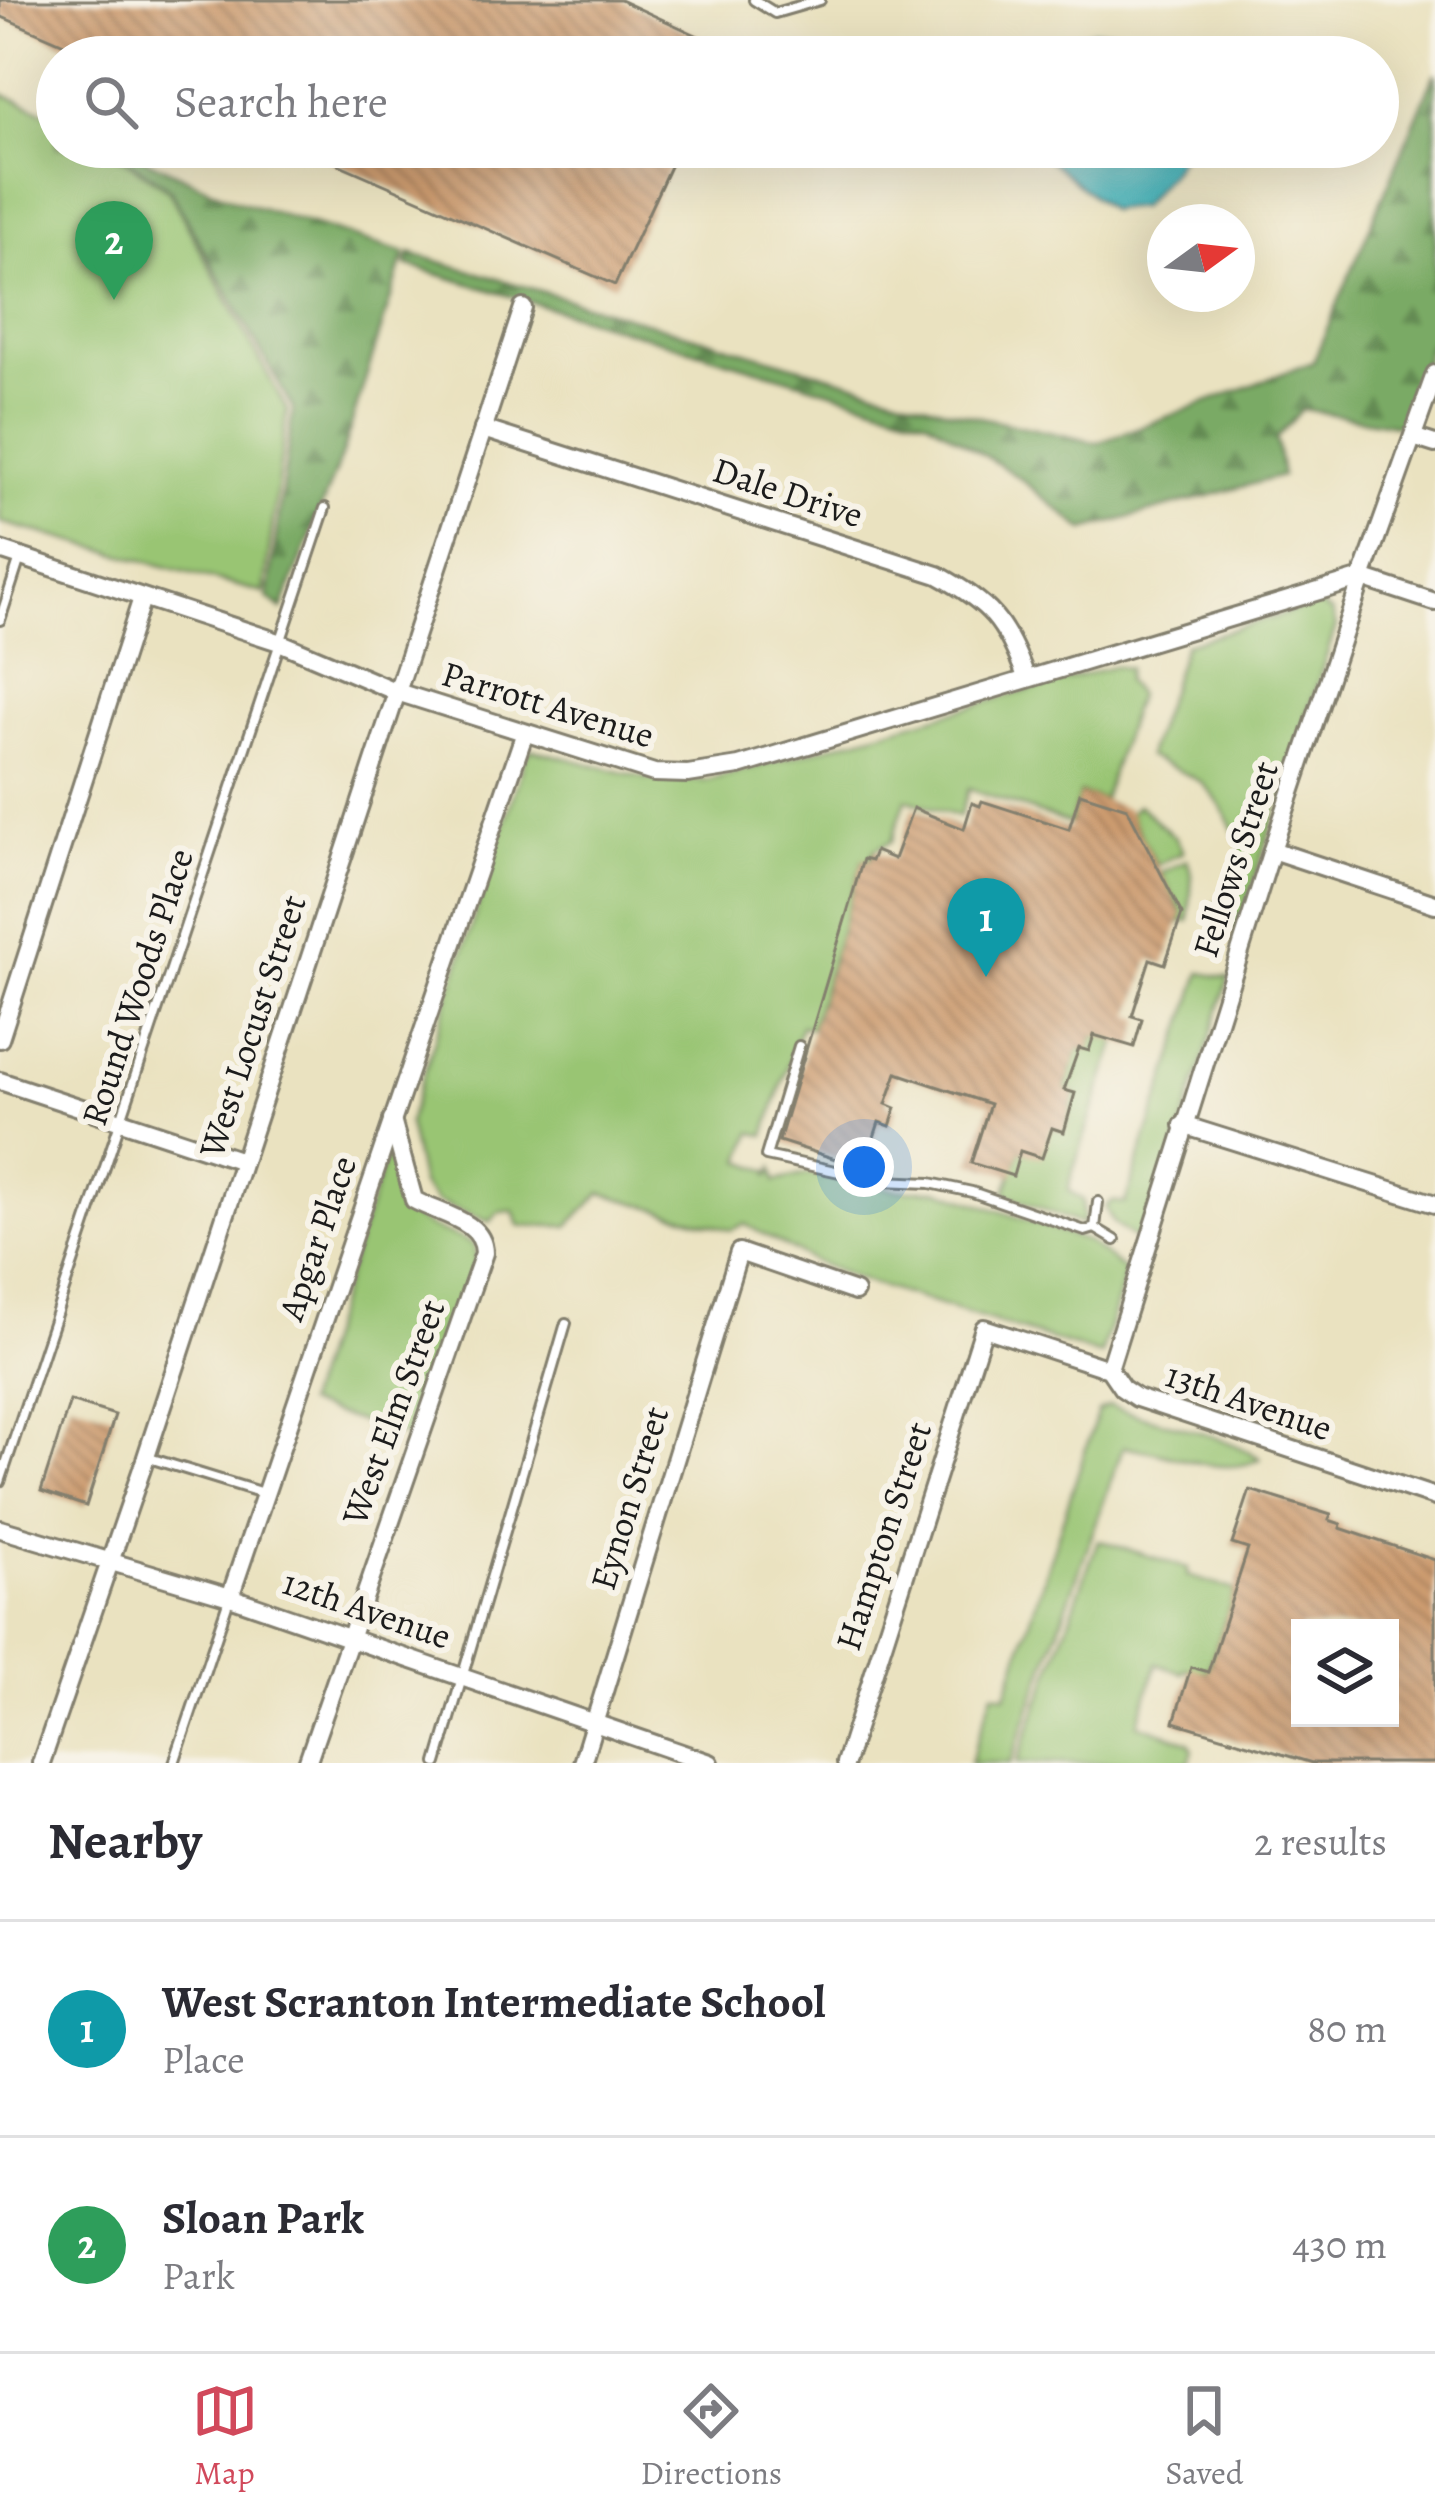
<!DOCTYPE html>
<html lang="en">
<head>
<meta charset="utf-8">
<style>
  :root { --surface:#fff; --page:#f7f7f7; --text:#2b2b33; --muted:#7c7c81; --line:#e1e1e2; --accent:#d1495b }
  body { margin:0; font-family:Alegreya,serif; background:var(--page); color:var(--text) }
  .controls { position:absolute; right:36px; bottom:36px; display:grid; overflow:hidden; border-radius:0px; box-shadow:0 12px 48px #0002 }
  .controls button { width:108px; height:108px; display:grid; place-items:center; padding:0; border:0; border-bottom:3px solid var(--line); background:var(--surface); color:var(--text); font:60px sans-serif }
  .compass { position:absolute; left:1147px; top:204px; width:108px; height:108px; border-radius:50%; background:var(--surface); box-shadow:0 12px 48px #0002; rotate:75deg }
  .you { position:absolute; left:864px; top:1167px; width:42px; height:42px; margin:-30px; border:9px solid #fff; border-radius:50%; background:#1a73e8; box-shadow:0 0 0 18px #1a73e833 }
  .badge { display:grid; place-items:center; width:78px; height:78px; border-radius:50%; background:var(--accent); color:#fff; font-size:39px; font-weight:700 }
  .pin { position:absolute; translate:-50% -99px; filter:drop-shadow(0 3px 6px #0008) }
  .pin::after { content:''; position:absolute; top:63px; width:42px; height:36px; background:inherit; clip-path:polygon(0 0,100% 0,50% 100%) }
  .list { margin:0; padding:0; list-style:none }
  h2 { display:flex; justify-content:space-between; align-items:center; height:156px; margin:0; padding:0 48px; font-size:51px }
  h2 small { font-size:39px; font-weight:400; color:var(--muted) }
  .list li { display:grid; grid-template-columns:78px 1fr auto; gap:36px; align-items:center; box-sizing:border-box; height:216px; padding:0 48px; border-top:3px solid var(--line) }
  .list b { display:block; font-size:45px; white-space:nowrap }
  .list p { margin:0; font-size:39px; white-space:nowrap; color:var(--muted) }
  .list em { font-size:39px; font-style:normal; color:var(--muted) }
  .icon { flex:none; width:66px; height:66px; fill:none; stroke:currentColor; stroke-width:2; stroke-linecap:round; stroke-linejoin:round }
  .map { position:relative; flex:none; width:1435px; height:1763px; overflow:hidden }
  .search { position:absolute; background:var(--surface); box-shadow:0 12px 48px #0002; left:36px; right:36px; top:36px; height:132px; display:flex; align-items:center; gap:30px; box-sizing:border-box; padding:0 42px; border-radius:66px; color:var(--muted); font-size:45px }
  .sheet { height:588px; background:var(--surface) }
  nav { display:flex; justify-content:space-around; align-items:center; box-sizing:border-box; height:168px; border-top:3px solid var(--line); background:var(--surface); font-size:33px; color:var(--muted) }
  nav a { display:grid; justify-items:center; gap:6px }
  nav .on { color:var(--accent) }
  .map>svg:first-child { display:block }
  .green { fill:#99c573; stroke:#5a7048; stroke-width:3 }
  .forest { fill:url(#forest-firs); stroke:#4b6340; stroke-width:3 }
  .water { fill:#3fb0b7; stroke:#2e666a; stroke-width:3 }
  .building { fill:url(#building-back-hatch); fill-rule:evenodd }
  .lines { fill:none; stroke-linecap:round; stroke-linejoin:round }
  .lane-casing { stroke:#837f6e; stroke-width:14 }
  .street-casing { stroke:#837f6e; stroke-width:22 }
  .lane { stroke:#fff; stroke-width:8 }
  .street { stroke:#fff; stroke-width:16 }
  .labels { text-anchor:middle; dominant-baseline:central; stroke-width:12; stroke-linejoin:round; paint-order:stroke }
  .street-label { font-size:36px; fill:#1c1c1c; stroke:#f7f3e8 }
</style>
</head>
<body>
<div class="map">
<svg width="1435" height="1763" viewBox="0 0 1435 1763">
  <defs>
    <pattern id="forest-firs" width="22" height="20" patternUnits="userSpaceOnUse" patternTransform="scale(3)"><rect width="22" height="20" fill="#7aaa65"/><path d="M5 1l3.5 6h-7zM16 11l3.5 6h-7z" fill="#638a52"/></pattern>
    <pattern id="building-back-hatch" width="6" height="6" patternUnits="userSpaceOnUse" patternTransform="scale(3)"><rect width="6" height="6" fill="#cc9b70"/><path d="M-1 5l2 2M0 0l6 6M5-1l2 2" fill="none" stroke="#a57e5b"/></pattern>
  </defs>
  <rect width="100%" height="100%" fill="#f7f3e8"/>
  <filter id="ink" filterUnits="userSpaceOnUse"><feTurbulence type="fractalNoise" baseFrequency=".00833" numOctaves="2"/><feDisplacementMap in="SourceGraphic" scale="24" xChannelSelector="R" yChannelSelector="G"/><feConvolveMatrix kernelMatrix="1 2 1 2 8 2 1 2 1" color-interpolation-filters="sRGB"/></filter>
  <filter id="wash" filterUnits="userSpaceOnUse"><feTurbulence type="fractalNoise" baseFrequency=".004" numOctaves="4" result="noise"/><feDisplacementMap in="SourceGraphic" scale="48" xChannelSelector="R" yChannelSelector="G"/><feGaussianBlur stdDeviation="2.7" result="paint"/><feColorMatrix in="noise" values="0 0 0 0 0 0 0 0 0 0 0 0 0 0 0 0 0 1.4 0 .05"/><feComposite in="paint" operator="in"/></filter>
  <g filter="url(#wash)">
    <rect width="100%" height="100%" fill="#eae2c0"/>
    <g class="green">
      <polygon points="0,93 57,117 57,147 106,147 168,190 287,410 264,593 0,522"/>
      <path d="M1318,604L1332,613L1336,626L1238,930L1223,926L1214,905C1220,899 1232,896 1237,891C1260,865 1221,797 1199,781C1183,771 1164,765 1147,756L1185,644Z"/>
      <polygon points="1115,666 1128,668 1126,681 1137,695 1103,800 1080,793 1070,824 969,789 959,817 906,799 892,841 874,850 870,861 863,860 811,1028 801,1026 765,1135 752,1133 742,1161 769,1171 769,1177 773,1168 776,1181 807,1174 897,1190 940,1190 1086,1241 1126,1271 1101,1355 863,1281 815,1262 744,1224 731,1230 601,1193 568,1226 519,1226 514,1211 499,1212 490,1222 437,1202 421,1185 408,1123 525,759 531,749 648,779 706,781"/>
      <polygon points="1138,805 1176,838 1183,852 1157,865 1129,813"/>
      <polygon points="1187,860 1192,874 1189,921 1179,922 1182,913 1161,873"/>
      <polygon points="1201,973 1229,978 1147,1236 1133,1238 1114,1224 1105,1207 1112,1201 1125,1203"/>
      <polygon points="1094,1035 1117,1040 1070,1180 1069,1191 1083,1200 1083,1225 1005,1194 1020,1151 1052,1128 1064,1131 1075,1094 1064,1090 1079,1048 1089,1050"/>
      <path d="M389,1146C396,1181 394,1209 430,1227C444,1234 460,1236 474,1245L476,1260L415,1439L305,1404Z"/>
      <path d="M1109,1406C1146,1419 1233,1436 1260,1459C1220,1480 1166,1449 1123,1447L1011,1763H970L993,1692L1006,1695L1098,1411Z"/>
      <polygon points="1098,1540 1188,1568 1187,1576 1235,1590 1207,1672 1185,1669 1183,1673 1157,1664 1138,1724 1189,1742 1193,1750 1189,1763 1017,1763"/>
    </g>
    <g class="forest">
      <polygon points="1435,73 1435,334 1401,426 1302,409 1276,439 1282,476 1084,530 1018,477 929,420 406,265 410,253 948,410 1098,443 1313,362"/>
      <polygon points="109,147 119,147 234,200 405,253 342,454 282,609 268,598 293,409 170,189"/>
    </g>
    <g class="water">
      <polygon points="1092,31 1128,31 1138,57 1058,57 1067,41"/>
      <polygon points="1033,147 1186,147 1170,173 1140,207 1109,210"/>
    </g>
    <g id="blocks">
      <g class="building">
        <polygon points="0,0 620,0 744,57 94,57 0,16"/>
        <polygon points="299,147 679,147 615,285"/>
        <polygon points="1080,793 1127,808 1182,914 1165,964 1150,959 1132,1016 1142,1019 1134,1047 1094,1035 1089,1051 1079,1048 1064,1090 1075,1093 1064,1132 1052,1128 1042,1158 1020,1151 1013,1176 971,1163 990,1104 897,1073 886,1104 896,1108 890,1126 879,1122 864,1168 779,1141 863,859 871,861 875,851 894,859 913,808 964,829 972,803 980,806 982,801 1069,829"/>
        <polygon points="70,1401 115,1415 86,1506 41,1491"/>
        <path d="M1250,1490L1331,1515L1329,1520L1341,1524L1340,1528L1435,1560V1763H1312L1174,1722L1191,1667L1208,1672L1248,1549L1232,1544ZM1300,1628H1390V1718H1300Z"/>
      </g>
    </g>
  </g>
  <g filter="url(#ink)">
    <use href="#blocks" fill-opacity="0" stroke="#837f6e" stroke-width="3"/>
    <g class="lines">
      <defs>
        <g id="lane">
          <polyline points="754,0 775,13 820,0"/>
          <polyline points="0,620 20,558"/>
          <polyline points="799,1046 766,1156 881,1181 930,1183 972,1192 1085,1231 1095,1228"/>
          <polyline points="1098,1202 1095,1228 1115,1240"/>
          <polyline points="146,1457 263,1493"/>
          <polyline points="0,1482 325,508"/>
          <polyline points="174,1763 229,1599"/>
          <polyline points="437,1763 566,1323"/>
        </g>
        <g id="street">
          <path d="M483,429L938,575C990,603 1006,622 1026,677"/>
          <polyline points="1413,437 1435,444"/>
          <polyline points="0,550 279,642 397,692 654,773 688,774 739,766 1362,578 1435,602"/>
          <polyline points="1272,850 1435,904"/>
          <polyline points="0,1039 142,598"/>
          <polyline points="0,1081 242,1161"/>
          <polyline points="1183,1125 1435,1204"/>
          <polyline points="1109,1369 1272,850 1362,578 1435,374"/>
          <polyline points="0,1529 230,1597 710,1763"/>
          <polyline points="230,1597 524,735"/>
          <polyline points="41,1763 146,1457 523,308"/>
          <path d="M307,1763L484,1253C484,1220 439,1214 414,1200L392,1120"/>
          <polyline points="582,1763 739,1252 855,1292"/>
          <polyline points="845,1763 984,1328 1109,1369 1122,1388 1137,1398 1435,1497"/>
        </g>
      </defs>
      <use href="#lane" class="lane-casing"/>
      <use href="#street" class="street-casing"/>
      <use href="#lane" class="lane"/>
      <use href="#street" class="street"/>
    </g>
  </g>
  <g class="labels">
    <g class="street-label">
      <text transform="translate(788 492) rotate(18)">Dale Drive</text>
      <text transform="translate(548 704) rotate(17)">Parrott Avenue</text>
      <text transform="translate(1235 859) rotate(-72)">Fellows Street</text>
      <text transform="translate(137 987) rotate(-72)">Round Woods Place</text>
      <text transform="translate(252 1026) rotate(-72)">West Locust Street</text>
      <text transform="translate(317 1238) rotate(-71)">Apgar Place</text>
      <text transform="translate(1249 1401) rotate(19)">13th Avenue</text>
      <text transform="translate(393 1412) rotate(-70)">West Elm Street</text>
      <text transform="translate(629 1498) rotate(-73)">Eynon Street</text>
      <text transform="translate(883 1536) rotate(-72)">Hampton Street</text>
      <text transform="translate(367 1609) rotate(19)">12th Avenue</text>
    </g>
  </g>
</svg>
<div class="controls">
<button><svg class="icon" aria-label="layers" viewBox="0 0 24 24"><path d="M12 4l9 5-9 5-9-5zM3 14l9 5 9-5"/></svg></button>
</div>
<svg class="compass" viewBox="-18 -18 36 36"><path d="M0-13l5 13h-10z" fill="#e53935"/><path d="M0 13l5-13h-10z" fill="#7c7c81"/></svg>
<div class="you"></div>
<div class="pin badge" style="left:986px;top:977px;background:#0f9aa8">1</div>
<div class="pin badge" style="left:114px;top:300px;background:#2e9e5b">2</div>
<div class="search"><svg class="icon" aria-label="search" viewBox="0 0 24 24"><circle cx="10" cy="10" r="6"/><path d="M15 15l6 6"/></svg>Search here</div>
</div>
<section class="sheet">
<h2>Nearby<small>2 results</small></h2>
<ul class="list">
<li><span class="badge" style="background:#0f9aa8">1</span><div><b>West Scranton Intermediate School</b><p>Place</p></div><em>80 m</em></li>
<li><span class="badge" style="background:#2e9e5b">2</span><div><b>Sloan Park</b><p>Park</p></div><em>430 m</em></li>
</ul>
</section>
<nav>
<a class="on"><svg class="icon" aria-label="map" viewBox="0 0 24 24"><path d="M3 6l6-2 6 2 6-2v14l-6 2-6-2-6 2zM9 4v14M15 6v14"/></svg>Map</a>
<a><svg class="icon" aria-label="directions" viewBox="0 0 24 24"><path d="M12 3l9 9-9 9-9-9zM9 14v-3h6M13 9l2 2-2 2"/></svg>Directions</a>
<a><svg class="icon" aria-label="saved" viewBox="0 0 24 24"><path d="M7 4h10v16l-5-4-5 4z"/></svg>Saved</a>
</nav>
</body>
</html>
